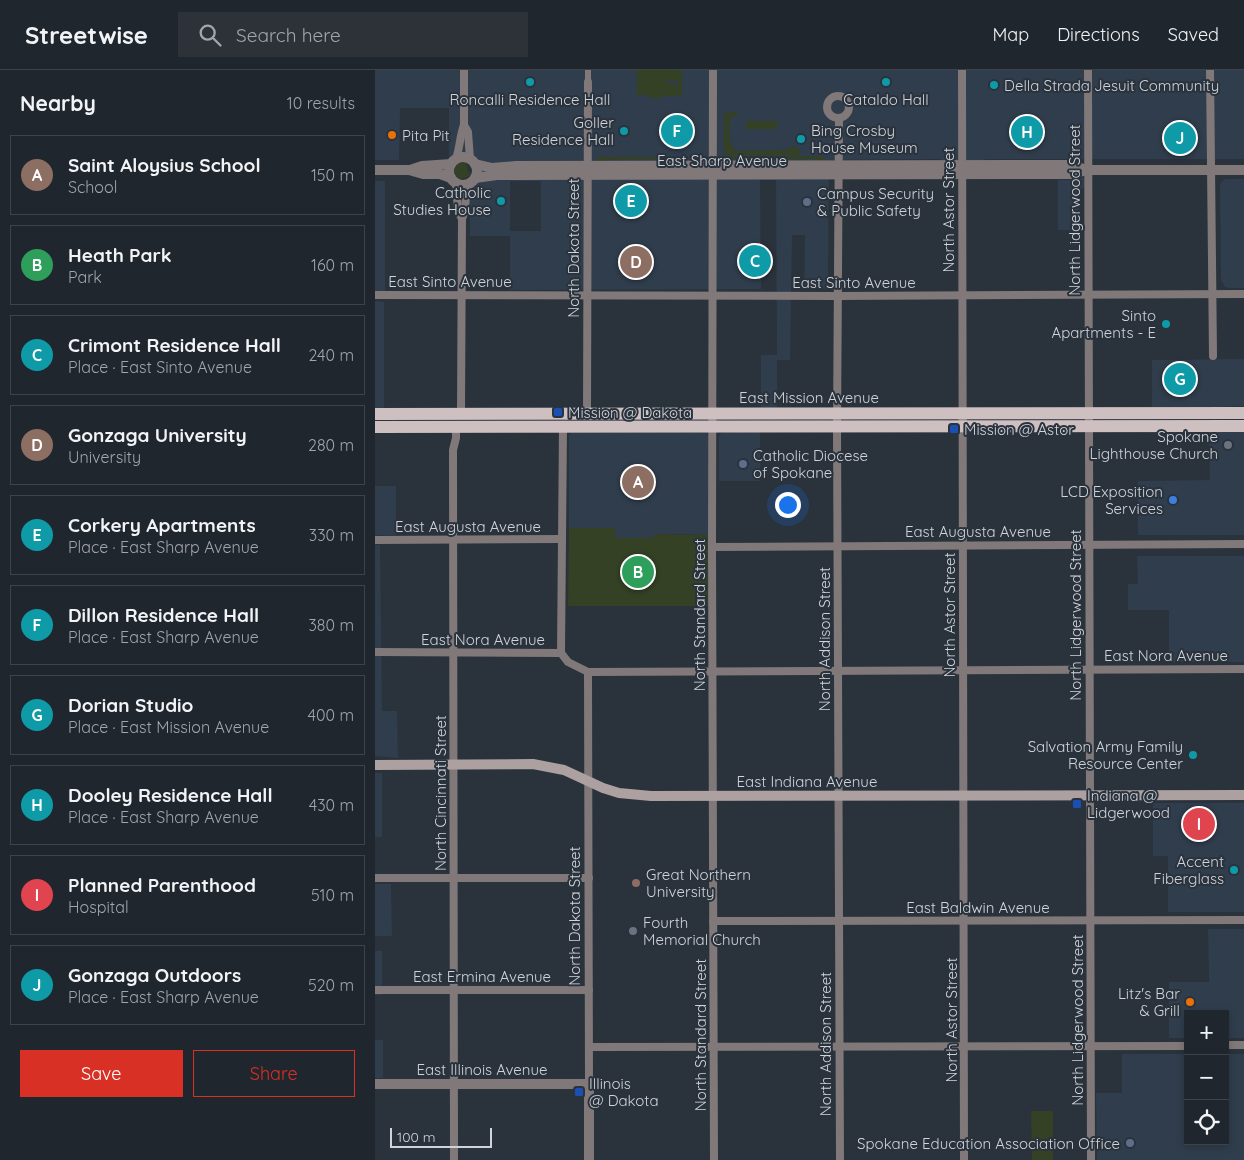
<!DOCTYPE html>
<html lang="en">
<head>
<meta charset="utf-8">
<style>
  :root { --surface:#20262d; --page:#2d3239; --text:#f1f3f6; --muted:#a2a5aa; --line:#3d4349; --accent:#d93025 }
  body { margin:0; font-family:Quicksand,sans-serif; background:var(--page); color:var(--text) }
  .controls { position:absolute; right:15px; bottom:15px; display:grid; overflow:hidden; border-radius:0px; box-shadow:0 2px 8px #0003 }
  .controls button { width:45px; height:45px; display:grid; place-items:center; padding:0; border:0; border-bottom:1px solid var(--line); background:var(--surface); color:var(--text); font:25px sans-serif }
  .scale { position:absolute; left:15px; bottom:12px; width:102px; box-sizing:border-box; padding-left:5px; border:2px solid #cfd4db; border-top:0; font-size:14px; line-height:18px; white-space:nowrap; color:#cfd4db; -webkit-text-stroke:4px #2a323c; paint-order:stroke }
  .you { position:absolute; left:412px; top:434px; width:18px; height:18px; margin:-12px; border:4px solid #fff; border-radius:50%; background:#1a73e8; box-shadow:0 0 0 8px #1a73e833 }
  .badge { display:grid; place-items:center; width:32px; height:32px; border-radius:50%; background:var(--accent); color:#fff; font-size:16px; font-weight:700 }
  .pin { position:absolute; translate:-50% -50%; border:2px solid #fff; box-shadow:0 1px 5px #0006 }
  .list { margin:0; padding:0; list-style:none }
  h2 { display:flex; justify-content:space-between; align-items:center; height:65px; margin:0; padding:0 20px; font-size:21px }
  h2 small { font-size:16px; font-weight:400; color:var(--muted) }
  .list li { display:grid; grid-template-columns:32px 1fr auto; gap:15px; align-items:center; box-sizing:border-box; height:80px; margin:0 10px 10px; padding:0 10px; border:1px solid var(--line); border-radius:0px }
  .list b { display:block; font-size:19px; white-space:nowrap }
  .list p { margin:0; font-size:16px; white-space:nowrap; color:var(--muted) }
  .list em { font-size:16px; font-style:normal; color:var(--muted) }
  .actions { display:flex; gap:10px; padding:15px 20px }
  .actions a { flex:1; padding:11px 0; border:1px solid var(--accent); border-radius:0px; text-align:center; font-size:18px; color:var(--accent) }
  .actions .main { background:var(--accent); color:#fff }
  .icon { flex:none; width:28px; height:28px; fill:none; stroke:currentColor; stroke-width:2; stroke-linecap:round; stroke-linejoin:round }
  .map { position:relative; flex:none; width:869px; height:1090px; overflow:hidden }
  header { display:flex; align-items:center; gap:30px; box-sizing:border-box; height:70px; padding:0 25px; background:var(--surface); border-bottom:1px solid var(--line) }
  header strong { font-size:24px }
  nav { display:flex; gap:28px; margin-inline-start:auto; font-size:18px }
  .search { width:350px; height:45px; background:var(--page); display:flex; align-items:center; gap:12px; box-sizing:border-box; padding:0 18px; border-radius:0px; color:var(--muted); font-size:19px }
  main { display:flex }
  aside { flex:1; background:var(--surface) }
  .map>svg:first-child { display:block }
  .built { fill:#303d4c; fill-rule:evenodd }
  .green { fill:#344125 }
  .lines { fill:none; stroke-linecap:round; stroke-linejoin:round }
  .pedestrian { stroke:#807879; stroke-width:6 }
  .minor { stroke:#807879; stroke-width:8 }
  .tertiary { stroke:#807879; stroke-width:10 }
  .secondary { stroke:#aca0a1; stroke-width:10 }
  .primary { stroke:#cebfc0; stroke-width:12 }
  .culture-dot { fill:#0f9aa8; stroke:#2a323c; stroke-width:2 }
  .food-dot { fill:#e8710a; stroke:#2a323c; stroke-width:2 }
  .service-dot { fill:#5c6f8a; stroke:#2a323c; stroke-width:2 }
  .transit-dot { fill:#1a4fb4; stroke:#2a323c; stroke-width:2 }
  .worship-dot { fill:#6b7280; stroke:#2a323c; stroke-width:2 }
  .shop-dot { fill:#3f7fe0; stroke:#2a323c; stroke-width:2 }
  .education-dot { fill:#8d6e63; stroke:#2a323c; stroke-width:2 }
  .labels { text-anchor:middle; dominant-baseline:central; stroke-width:4; stroke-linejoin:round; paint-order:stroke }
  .poi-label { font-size:15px; fill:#cfd4db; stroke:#2a323c; text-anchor:start }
  .street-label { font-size:15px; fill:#cfd4db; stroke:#2a323c }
</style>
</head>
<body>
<header>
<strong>Streetwise</strong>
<div class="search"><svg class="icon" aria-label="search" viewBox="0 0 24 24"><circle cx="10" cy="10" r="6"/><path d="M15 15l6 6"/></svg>Search here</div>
<nav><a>Map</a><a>Directions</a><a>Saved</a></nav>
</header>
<main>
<aside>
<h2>Nearby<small>10 results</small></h2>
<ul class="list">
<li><span class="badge" style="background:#8d6e63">A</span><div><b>Saint Aloysius School</b><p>School</p></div><em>150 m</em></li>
<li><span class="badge" style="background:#2e9e5b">B</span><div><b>Heath Park</b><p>Park</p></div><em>160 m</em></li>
<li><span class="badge" style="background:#0f9aa8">C</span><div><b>Crimont Residence Hall</b><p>Place · East Sinto Avenue</p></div><em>240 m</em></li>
<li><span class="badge" style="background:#8d6e63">D</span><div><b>Gonzaga University</b><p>University</p></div><em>280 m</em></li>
<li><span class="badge" style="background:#0f9aa8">E</span><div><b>Corkery Apartments</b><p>Place · East Sharp Avenue</p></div><em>330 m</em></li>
<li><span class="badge" style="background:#0f9aa8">F</span><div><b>Dillon Residence Hall</b><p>Place · East Sharp Avenue</p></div><em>380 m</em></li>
<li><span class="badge" style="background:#0f9aa8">G</span><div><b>Dorian Studio</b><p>Place · East Mission Avenue</p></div><em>400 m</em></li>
<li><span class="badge" style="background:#0f9aa8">H</span><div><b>Dooley Residence Hall</b><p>Place · East Sharp Avenue</p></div><em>430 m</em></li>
<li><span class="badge" style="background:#e0444e">I</span><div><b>Planned Parenthood</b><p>Hospital</p></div><em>510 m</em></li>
<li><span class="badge" style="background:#0f9aa8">J</span><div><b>Gonzaga Outdoors</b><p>Place · East Sharp Avenue</p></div><em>520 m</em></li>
</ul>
<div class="actions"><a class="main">Save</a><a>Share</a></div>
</aside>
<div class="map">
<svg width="869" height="1090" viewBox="0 0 869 1090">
  <rect width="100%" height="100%" fill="#2a323c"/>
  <g class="built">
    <path d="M0,0H869V89H611L605,91L571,92L565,89L454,90L453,219H429L430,165H417L415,290H402V340H386V285H402L401,110H385L386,219L135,220V166H95V145L93,139L96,117L105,110L104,91H74V38H25L24,90H0ZM135,111H166V161H135Z"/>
    <polygon points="700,107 709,108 709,116 703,123 704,160 683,160 683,110 694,110"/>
    <polygon points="850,109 869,109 869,218 854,218 850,217 846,210 845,115 847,111"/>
    <rect x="0" y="111" width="10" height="110"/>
    <polygon points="0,231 9,232 9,340 0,340"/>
    <polygon points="869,289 869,336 777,339 777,290"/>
    <polygon points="834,360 869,360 869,465 763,465 763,411 835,410"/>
    <polygon points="385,361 385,411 344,411 344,367 346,363"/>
    <polygon points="196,363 332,363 333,366 333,465 281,464 277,468 240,468 239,458 194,458 194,365"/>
    <rect x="0" y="416" width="21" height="49"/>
    <polygon points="0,475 5,475 7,641 22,641 23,688 0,686"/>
    <polygon points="762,486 869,486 869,592 794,592 794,540 753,540 753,514 763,514"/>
    <rect x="0" y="703" width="7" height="64"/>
    <polygon points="778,733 869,733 869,842 793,842 793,786 778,786"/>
    <polygon points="0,814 16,814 17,866 0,866"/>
    <polygon points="833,859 869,859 869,968 850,968 850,944 813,944 813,968 794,968 794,912 834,912"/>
    <rect x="0" y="881" width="7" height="44"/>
    <rect x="0" y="970" width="8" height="38"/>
    <polygon points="747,984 813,984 813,1071 850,1071 850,984 869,984 869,1090 722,1090 721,1023 747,1023"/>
  </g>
  <g class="green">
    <polygon points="262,0 307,0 307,26 302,26 302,10 291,10 290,12 301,13 301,26 287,26 287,28 274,28 274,25 262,25"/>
    <path d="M362,42V46L355,48C355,59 351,75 362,81L411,80L418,76L425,80V85H349V43Z"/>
    <rect x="371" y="51" width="31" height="8"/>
    <polygon points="349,86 449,86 449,90 448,91 441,89 357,89 351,91"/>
    <polygon points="222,87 328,87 328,90 326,92 321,89 230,90 224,92"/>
    <path d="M89,92H91L93,101L96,103C93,108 89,110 83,108L79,100L82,94Z"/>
    <polygon points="194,458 240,458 240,468 277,468 281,464 333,465 334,536 193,536"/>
    <polygon points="656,1041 678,1041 678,1090 657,1090"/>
  </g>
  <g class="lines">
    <polyline class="pedestrian" points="213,0 213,12"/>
    <g class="minor">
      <polyline points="338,0 337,477 339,1090"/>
      <polyline points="587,0 589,1090"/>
      <polyline points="713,0 716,1090"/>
      <polyline points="835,0 838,286"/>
      <circle cx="463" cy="37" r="11"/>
      <polyline points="464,48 462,357 465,1090"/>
      <polyline points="89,55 93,62 95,89"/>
      <path d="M81,89C85,77 85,65 89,55V0"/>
      <polyline points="81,113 83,141 87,149 86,344"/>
      <path d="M87,149C92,137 89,125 95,113"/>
      <polyline points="0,225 463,226 869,224"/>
      <polyline points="212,344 213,12"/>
      <polyline points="0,470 187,469"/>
      <polyline points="337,477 869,474"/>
      <polyline points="0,582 186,583 193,592 213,602 869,599"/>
      <polyline points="186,583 188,357"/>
      <polyline points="213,602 214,1014"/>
      <polyline points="0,808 214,808"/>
      <polyline points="338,851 869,850"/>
      <polyline points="0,920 214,920"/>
      <polyline points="850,975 869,975"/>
      <polyline points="214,977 813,976"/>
      <polyline points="79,1090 78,380 81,368 81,357"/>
    </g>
    <g class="tertiary">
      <circle cx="88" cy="101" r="14"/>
      <polyline points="100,94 117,98 141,96 696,95 712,100"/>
      <polyline points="0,100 34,100 48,104 65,104 76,108"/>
      <polyline points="35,100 47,96 76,94"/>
      <polyline points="100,108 122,105 696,104 713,100 869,100"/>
      <polyline points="0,1014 214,1014 214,1090"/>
    </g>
    <polyline class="secondary" points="0,695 158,694 189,700 228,718 244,723 276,726 869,725"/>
    <g class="primary">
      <polyline points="0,344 869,343"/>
      <polyline points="0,357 869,356"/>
    </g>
  </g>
  <g class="culture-dot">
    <circle cx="155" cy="12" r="5"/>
    <circle cx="511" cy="12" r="5"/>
    <circle cx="619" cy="15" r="5"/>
    <circle cx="249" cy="61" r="5"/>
    <circle cx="426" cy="69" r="5"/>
    <circle cx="126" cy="131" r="5"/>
    <circle cx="791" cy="254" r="5"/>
    <circle cx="818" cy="685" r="5"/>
    <circle cx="859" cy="800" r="5"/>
  </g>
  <g class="food-dot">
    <circle cx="17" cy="65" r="5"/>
    <circle cx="815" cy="932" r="5"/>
  </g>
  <g class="service-dot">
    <circle cx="432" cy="132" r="5"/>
    <circle cx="368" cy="394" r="5"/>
    <circle cx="755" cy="1073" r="5"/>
  </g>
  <g class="transit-dot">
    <rect x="178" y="337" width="10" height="10" rx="2.5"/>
    <rect x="574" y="354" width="10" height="10" rx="2.5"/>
    <rect x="697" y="729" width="10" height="10" rx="2.5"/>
    <rect x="199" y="1017" width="10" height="10" rx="2.5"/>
  </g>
  <g class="worship-dot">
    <circle cx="853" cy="375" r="5"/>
    <circle cx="258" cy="861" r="5"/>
  </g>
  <circle class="shop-dot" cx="798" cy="430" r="5"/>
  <circle class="education-dot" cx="261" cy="813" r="5"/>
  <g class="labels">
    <g class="poi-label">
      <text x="629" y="15">Della Strada Jesuit Community</text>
      <text x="155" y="29" text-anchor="middle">Roncalli Residence Hall</text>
      <text x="511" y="29" text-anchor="middle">Cataldo Hall</text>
      <text x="239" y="52" text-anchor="end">Goller<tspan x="239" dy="17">Residence Hall</tspan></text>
      <text x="436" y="60">Bing Crosby<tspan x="436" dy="17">House Museum</tspan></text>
      <text x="27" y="65">Pita Pit</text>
      <text x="116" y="122" text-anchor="end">Catholic<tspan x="116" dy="17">Studies House</tspan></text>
      <text x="442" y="123">Campus Security<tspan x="442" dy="17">&amp; Public Safety</tspan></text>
      <text x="781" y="245" text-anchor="end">Sinto<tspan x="781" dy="17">Apartments - E</tspan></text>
      <text x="193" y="342">Mission @ Dakota</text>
      <text x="589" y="359">Mission @ Astor</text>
      <text x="843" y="366" text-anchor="end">Spokane<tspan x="843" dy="17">Lighthouse Church</tspan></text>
      <text x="378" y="385">Catholic Diocese<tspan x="378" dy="17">of Spokane</tspan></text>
      <text x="788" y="421" text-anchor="end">LCD Exposition<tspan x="788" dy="17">Services</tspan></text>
      <text x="808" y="676" text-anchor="end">Salvation Army Family<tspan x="808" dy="17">Resource Center</tspan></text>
      <text x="712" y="725">Indiana @<tspan x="712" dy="17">Lidgerwood</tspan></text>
      <text x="849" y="791" text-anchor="end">Accent<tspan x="849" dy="17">Fiberglass</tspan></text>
      <text x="271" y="804">Great Northern<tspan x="271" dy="17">University</tspan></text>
      <text x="268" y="852">Fourth<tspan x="268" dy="17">Memorial Church</tspan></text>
      <text x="805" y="923" text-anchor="end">Litz's Bar<tspan x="805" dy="17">&amp; Grill</tspan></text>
      <text x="214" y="1013">Illinois<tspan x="214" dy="17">@ Dakota</tspan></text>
      <text x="745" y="1073" text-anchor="end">Spokane Education Association Office</text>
    </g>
    <g class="street-label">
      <text x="347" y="90">East Sharp Avenue</text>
      <text transform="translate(573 140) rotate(-90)">North Astor Street</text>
      <text transform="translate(699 140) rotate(-90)">North Lidgerwood Street</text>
      <text transform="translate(198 178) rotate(-90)">North Dakota Street</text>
      <text x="75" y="211">East Sinto Avenue</text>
      <text x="479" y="212">East Sinto Avenue</text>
      <text x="434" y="327">East Mission Avenue</text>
      <text x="93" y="456">East Augusta Avenue</text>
      <text x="603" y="461">East Augusta Avenue</text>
      <text transform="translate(324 545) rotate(-90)">North Standard Street</text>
      <text transform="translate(574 545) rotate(-90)">North Astor Street</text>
      <text transform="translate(700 545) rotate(-90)">North Lidgerwood Street</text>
      <text x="108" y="569">East Nora Avenue</text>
      <text transform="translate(449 569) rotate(-90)">North Addison Street</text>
      <text x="791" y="585">East Nora Avenue</text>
      <text x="432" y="711">East Indiana Avenue</text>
      <text transform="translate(65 723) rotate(-90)">North Cincinnati Street</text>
      <text x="603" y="837">East Baldwin Avenue</text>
      <text transform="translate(199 846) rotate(-90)">North Dakota Street</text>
      <text x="107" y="906">East Ermina Avenue</text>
      <text transform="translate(576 950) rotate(-90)">North Astor Street</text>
      <text transform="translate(702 950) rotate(-90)">North Lidgerwood Street</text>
      <text transform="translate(325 965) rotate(-90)">North Standard Street</text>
      <text transform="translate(450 974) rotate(-90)">North Addison Street</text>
      <text x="107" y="999">East Illinois Avenue</text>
    </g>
  </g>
</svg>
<div class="controls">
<button>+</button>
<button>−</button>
<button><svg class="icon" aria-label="locate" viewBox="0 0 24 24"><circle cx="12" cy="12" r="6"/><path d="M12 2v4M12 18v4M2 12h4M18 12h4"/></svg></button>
</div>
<div class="scale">100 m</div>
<div class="you"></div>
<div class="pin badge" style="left:263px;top:412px;background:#8d6e63">A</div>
<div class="pin badge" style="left:263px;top:502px;background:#2e9e5b">B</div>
<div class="pin badge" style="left:380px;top:191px;background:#0f9aa8">C</div>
<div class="pin badge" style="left:261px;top:192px;background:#8d6e63">D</div>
<div class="pin badge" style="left:256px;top:131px;background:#0f9aa8">E</div>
<div class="pin badge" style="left:302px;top:61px;background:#0f9aa8">F</div>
<div class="pin badge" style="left:805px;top:309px;background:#0f9aa8">G</div>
<div class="pin badge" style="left:652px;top:62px;background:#0f9aa8">H</div>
<div class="pin badge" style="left:824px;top:754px;background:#e0444e">I</div>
<div class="pin badge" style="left:805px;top:68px;background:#0f9aa8">J</div>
</div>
</main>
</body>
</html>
